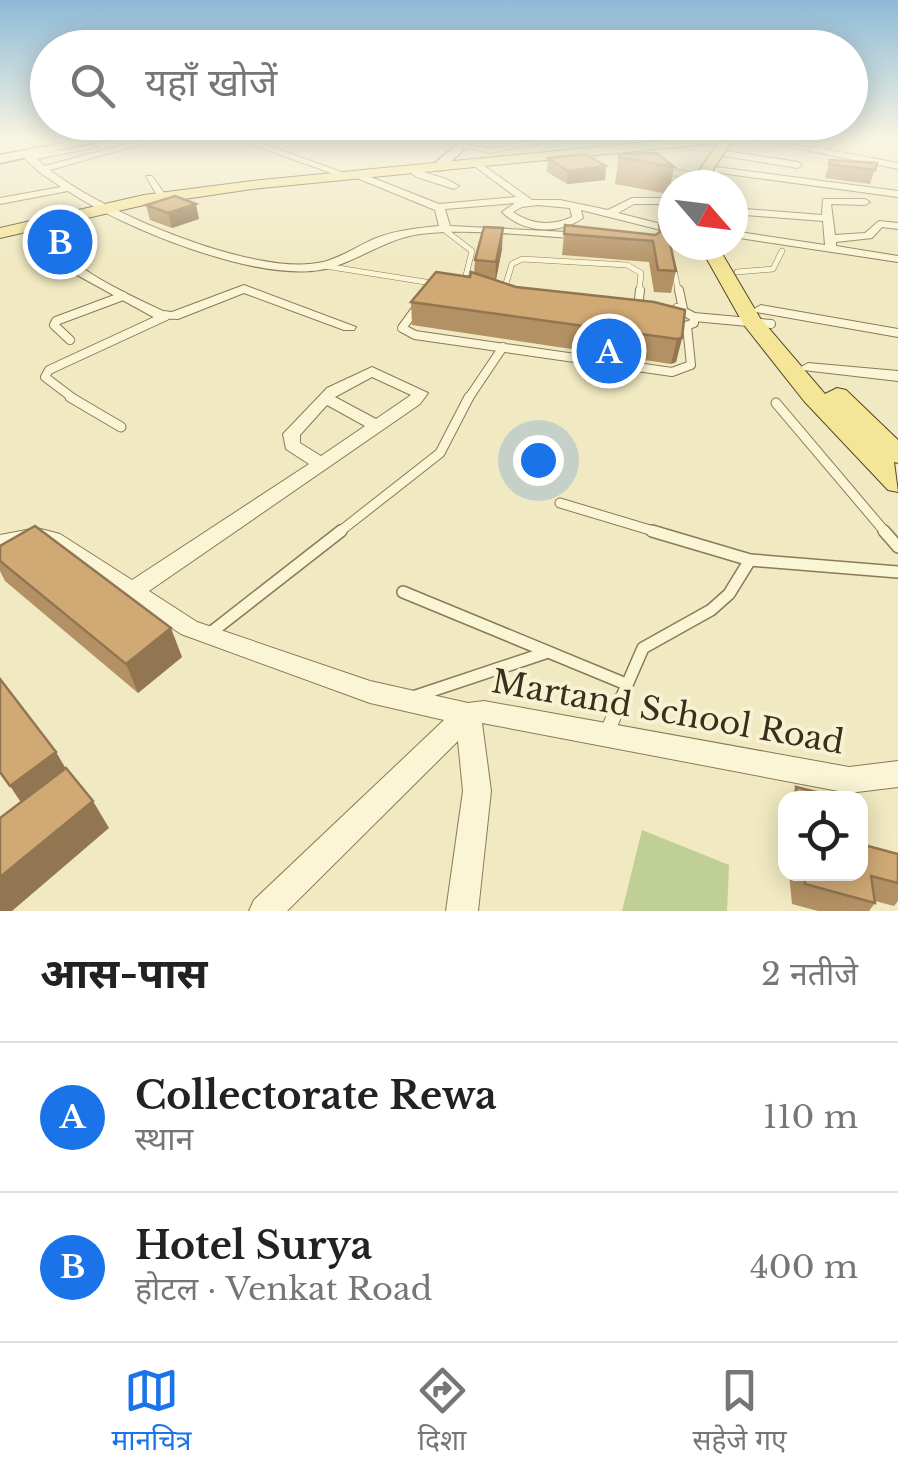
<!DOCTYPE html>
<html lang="hi">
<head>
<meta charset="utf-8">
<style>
  :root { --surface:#fff; --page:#f6f6f6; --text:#222; --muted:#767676; --line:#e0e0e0; --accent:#1a73e8 }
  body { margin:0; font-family:"Libre Baskerville","Noto Sans Devanagari",serif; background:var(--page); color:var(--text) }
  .controls { position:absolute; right:30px; bottom:30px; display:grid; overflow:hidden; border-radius:20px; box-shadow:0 5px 25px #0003 }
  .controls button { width:90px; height:90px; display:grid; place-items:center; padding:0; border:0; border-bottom:2px solid var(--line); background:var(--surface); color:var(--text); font:50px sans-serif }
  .compass { position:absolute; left:658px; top:170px; width:90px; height:90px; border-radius:50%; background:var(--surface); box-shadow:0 5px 25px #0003; rotate:118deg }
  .you { position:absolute; left:538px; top:460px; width:35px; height:35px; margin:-25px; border:8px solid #fff; border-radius:50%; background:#1a73e8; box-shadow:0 0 0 15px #1a73e833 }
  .badge { display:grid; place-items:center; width:65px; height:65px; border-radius:50%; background:var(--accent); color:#fff; font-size:32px; font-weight:700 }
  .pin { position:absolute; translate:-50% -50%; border:5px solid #fff; box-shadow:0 2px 10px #0006 }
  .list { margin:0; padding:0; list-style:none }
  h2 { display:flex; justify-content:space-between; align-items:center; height:130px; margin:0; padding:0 40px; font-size:42px }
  h2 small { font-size:32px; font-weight:400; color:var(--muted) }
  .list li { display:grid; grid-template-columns:65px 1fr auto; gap:30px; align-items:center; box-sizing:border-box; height:150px; padding:0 40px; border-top:2px solid var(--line) }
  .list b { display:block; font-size:38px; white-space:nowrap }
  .list p { margin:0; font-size:32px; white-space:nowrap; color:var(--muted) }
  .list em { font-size:32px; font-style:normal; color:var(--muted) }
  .icon { flex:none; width:55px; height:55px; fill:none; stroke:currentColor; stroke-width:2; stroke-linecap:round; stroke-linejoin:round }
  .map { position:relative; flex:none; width:898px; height:911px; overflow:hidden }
  .search { position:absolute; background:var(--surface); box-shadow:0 5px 25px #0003; left:30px; right:30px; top:30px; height:110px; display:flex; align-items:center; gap:25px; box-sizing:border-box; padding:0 35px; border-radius:55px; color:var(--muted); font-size:38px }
  .sheet { height:430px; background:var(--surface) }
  nav { display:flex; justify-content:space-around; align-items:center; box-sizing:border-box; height:140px; border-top:2px solid var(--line); background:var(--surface); font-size:28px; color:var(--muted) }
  nav a { display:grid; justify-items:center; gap:5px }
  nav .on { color:var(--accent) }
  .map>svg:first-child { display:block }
  .green { fill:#bfcf95 }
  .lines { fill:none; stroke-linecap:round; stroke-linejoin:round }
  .lane-far4-casing { stroke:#8b7a58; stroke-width:6 }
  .lane-far3-casing { stroke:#8b7a58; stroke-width:10 }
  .lane-far2-casing { stroke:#8b7a58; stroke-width:11 }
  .lane-far1-casing { stroke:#8b7a58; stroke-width:14 }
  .lane-casing { stroke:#8b7a58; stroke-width:16 }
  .street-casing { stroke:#8b7a58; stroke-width:2 }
  .secondary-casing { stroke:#6c5b3b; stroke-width:3 }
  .primary-casing { stroke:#58472c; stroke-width:2 }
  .lane-far4 { stroke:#faf5d5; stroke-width:5 }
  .lane-far3 { stroke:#faf5d5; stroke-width:8 }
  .lane-far2 { stroke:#faf5d5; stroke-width:9 }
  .lane-far1 { stroke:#faf5d5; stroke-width:11 }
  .lane { stroke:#faf5d5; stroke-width:14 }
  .street { fill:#faf5d5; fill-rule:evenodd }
  .secondary { fill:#faf5d5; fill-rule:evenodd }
  .primary { fill:#f5e697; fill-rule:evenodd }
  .wall { fill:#b39165 }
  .shaded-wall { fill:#927652 }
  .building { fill:#d0a975; stroke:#927652; stroke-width:2.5 }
  .labels { text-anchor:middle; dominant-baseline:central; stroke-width:8; stroke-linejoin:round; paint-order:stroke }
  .near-street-label { font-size:32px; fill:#3a2f1d; stroke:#f7f2d1 }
</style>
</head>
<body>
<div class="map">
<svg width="898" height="911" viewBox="0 0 898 911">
  <rect width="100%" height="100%" fill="#f0e9c1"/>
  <polygon class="green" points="642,830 729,865 727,911 622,911"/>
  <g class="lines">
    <defs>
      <g id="lane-far4">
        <polyline points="662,173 700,174"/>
        <polyline points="446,231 472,251 464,283"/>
        <polyline points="325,266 438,284"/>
        <polyline points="673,266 679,293"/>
        <polyline points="737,272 773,269 782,251"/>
        <polyline points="503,293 512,264 522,259 627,265 641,273 639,293"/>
      </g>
      <g id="lane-far3">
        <polyline points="679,290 683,309"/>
        <polyline points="418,306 402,328 415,335 672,372 691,365 687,326"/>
        <polyline points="638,308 640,290"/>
        <polyline points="677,308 694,317 771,324"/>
        <polyline points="683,327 694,323 694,317"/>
        <polyline points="70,340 54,325 56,321 123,296"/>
        <polyline points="74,399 45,377 49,370 166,316"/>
        <polyline points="468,399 503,347"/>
      </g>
      <g id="lane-far2">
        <polyline points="70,397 121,427"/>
        <polyline points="776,403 886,533"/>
        <polyline points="560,503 660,533"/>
        <polyline points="338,533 440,453 469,397"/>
      </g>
      <g id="lane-far1">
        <polyline points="652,531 750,560 898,572"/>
        <polyline points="884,531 898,547"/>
        <polyline points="403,592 626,684"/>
        <polyline points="209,634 341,531"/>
        <polyline points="413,697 545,653"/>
        <polyline points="620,701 643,648 711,610 729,594 750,560"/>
      </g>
      <polyline id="lane" points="606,735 621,699"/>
      <g id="street">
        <path d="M145,139H159L50,170C103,212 256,278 323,262C343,257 360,244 379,237C398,230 419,228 439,226L435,210L352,176V172H358L439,204L516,197L473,165L476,160L532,200H560L608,210L632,198H673V204H634L618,213L673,227V233L581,210L583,218C559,235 523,233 502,212L515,203L445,209L450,226L586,233L591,236L586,239C531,236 473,228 420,234C383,239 355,264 320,270C254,281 123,228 68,191L0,204V198L61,187L39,172L22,156V152L32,155L93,145L97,147L37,159L45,166ZM538,205L570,208L572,217C552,226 532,225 513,212L522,207Z"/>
        <polygon points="237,139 250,139 350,175 342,177"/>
        <polygon points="539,139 558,139 491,153 459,146 463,144 491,149"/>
        <path d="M752,139C772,139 800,150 817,147C828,145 836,139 848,139L824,149L898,163V169Z"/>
        <polygon points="727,151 798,162 802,165 798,168 724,156"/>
        <polygon points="408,167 446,179 459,186 454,189 417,177 408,171"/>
        <polygon points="716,167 898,191 898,197 713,172"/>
        <polygon points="146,176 152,176 167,197 165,199 159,199"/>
        <polygon points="823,199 865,199 870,202 865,205 831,204 835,235 865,233 879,221 898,223 898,229 882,227 872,238 836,242 836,246 898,256 898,262 733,237 733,231 825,245 823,221 733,214 733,208 822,215"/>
        <path d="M27,223H35C68,267 114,288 163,311L172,312L244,285L356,327L354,330H344L244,293L178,319L155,318L68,270L39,243L26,225Z"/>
        <polygon points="761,305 898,329 898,337 756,312 754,309"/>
        <polygon points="808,363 898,371 898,381 803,370 801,367"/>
        <path d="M372,367L428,393L420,404L149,591L197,622L370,681L468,703L484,701L849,767L898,761V787L849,793L482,723L491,791L478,911H446L463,791L458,741L287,911H249L254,900L444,720L370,703L181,634L131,601L121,599L118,593L47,544L37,542L0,549V535L37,528L60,534L132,580L309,464L286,449L283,434L327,388ZM372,377L411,395L376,419L335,397ZM327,405L365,426L321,456L300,443V435Z"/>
      </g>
      <g id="secondary">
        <polygon points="84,139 109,139 0,163 0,155"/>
        <polygon points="463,139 475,139 442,170 434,170 434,164"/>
      </g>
      <g id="primary">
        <polygon points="678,139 732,141 703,185 689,185 718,143 252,189 144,205 0,238 0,228 144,195 252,181"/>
        <polygon points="699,245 717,245 760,318 825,394 837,388 846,390 898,440 898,463 894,462 898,492 888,490 804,401 744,325"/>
      </g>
    </defs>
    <use href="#lane-far4" class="lane-far4-casing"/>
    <use href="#lane-far3" class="lane-far3-casing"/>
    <use href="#lane-far2" class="lane-far2-casing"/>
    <use href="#lane-far1" class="lane-far1-casing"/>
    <use href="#lane" class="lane-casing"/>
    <use href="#street" class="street-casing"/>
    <use href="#secondary" class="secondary-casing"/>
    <use href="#primary" class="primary-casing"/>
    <use href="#lane-far4" class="lane-far4"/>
    <use href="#lane-far3" class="lane-far3"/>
    <use href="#lane-far2" class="lane-far2"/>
    <use href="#lane-far1" class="lane-far1"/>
    <use href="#lane" class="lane"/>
    <use href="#street" class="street"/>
    <use href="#secondary" class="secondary"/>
    <use href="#primary" class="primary"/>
  </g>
  <g class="wall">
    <polygon points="619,154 674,167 669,194 615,184"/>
    <polygon points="548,158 606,166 605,180 567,184 547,172"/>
    <polygon points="830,160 877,163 870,184 825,178"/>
    <polygon points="146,205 199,219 172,228 150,220"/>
    <polygon points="565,225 655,235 658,233 659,225 676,271 671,293 654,292 649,262 562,255"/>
    <polygon points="502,249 496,280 682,338 676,362 671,364 412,325 411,302 470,277 474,273 475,260"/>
    <polygon points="0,546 182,657 138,693 5,581 0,571"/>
    <polygon points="796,787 841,798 790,798"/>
    <polygon points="864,845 898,854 898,901 894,906 875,901 875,903 869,911 818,911 792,904 789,874 860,874"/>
  </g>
  <g class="shaded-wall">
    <polygon points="606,166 605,180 567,184 568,171"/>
    <polygon points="196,204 199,219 172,228 168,213"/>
    <polygon points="503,228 502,249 495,284 496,262"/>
    <polygon points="682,338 676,362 671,364 677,339"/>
    <polygon points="171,628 182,657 138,693 126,664"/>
    <polygon points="56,752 69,774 24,807 10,786"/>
    <polygon points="93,801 109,828 12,911 0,911 0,877"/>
  </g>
  <g class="building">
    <polygon points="657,153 674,167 619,157 619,154"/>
    <polygon points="585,154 606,166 568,171 548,158"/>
    <polygon points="830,160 877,163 875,170 829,164"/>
    <polygon points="175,196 196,204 168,213 146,205"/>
    <polygon points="565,225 655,235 660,232 659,225 666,225 676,271 658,270 653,241 564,234"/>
    <polygon points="484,227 503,228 496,262 475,260"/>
    <polygon points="436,272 470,277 471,272 516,287 654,302 685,310 682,338 677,339 411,302"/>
    <polygon points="35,526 171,628 126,664 0,561 0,546"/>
    <polygon points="0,679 56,752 10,786 0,772"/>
    <polygon points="66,768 93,801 0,877 0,818"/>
    <polygon points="796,787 841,798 797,798"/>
    <polygon points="860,820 864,845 898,854 898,883 871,876 875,903 805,884 804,874 860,874"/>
  </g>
  <linearGradient id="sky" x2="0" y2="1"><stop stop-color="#8dbad7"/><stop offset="0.52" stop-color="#f8f5e3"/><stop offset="1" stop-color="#f8f5e3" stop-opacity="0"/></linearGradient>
  <rect width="898" height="267" fill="url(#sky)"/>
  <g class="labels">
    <g class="near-street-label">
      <text transform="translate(668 712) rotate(10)">Martand School Road</text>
    </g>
  </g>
</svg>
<div class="controls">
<button><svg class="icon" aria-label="locate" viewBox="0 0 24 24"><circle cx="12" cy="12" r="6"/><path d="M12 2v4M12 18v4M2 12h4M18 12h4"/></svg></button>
</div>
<svg class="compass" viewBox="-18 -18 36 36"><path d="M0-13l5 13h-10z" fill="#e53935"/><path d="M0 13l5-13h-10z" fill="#767676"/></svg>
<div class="you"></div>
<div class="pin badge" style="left:609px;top:351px">A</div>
<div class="pin badge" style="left:60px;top:242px">B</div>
<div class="search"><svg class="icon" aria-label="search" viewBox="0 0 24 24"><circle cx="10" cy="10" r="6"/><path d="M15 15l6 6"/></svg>यहाँ खोजें</div>
</div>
<section class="sheet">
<h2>आस-पास<small>2 नतीजे</small></h2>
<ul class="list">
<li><span class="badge">A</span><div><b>Collectorate Rewa</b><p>स्थान</p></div><em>110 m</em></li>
<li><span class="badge">B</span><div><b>Hotel Surya</b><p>होटल · Venkat Road</p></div><em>400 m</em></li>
</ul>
</section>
<nav>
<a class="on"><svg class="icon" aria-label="map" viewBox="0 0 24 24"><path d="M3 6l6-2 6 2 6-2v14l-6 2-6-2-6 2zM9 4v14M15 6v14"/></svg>मानचित्र</a>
<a><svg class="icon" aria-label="directions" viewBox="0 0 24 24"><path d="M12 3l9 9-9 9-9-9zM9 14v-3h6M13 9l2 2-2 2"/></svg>दिशा</a>
<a><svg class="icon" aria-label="saved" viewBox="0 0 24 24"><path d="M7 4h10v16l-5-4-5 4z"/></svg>सहेजे गए</a>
</nav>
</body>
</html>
